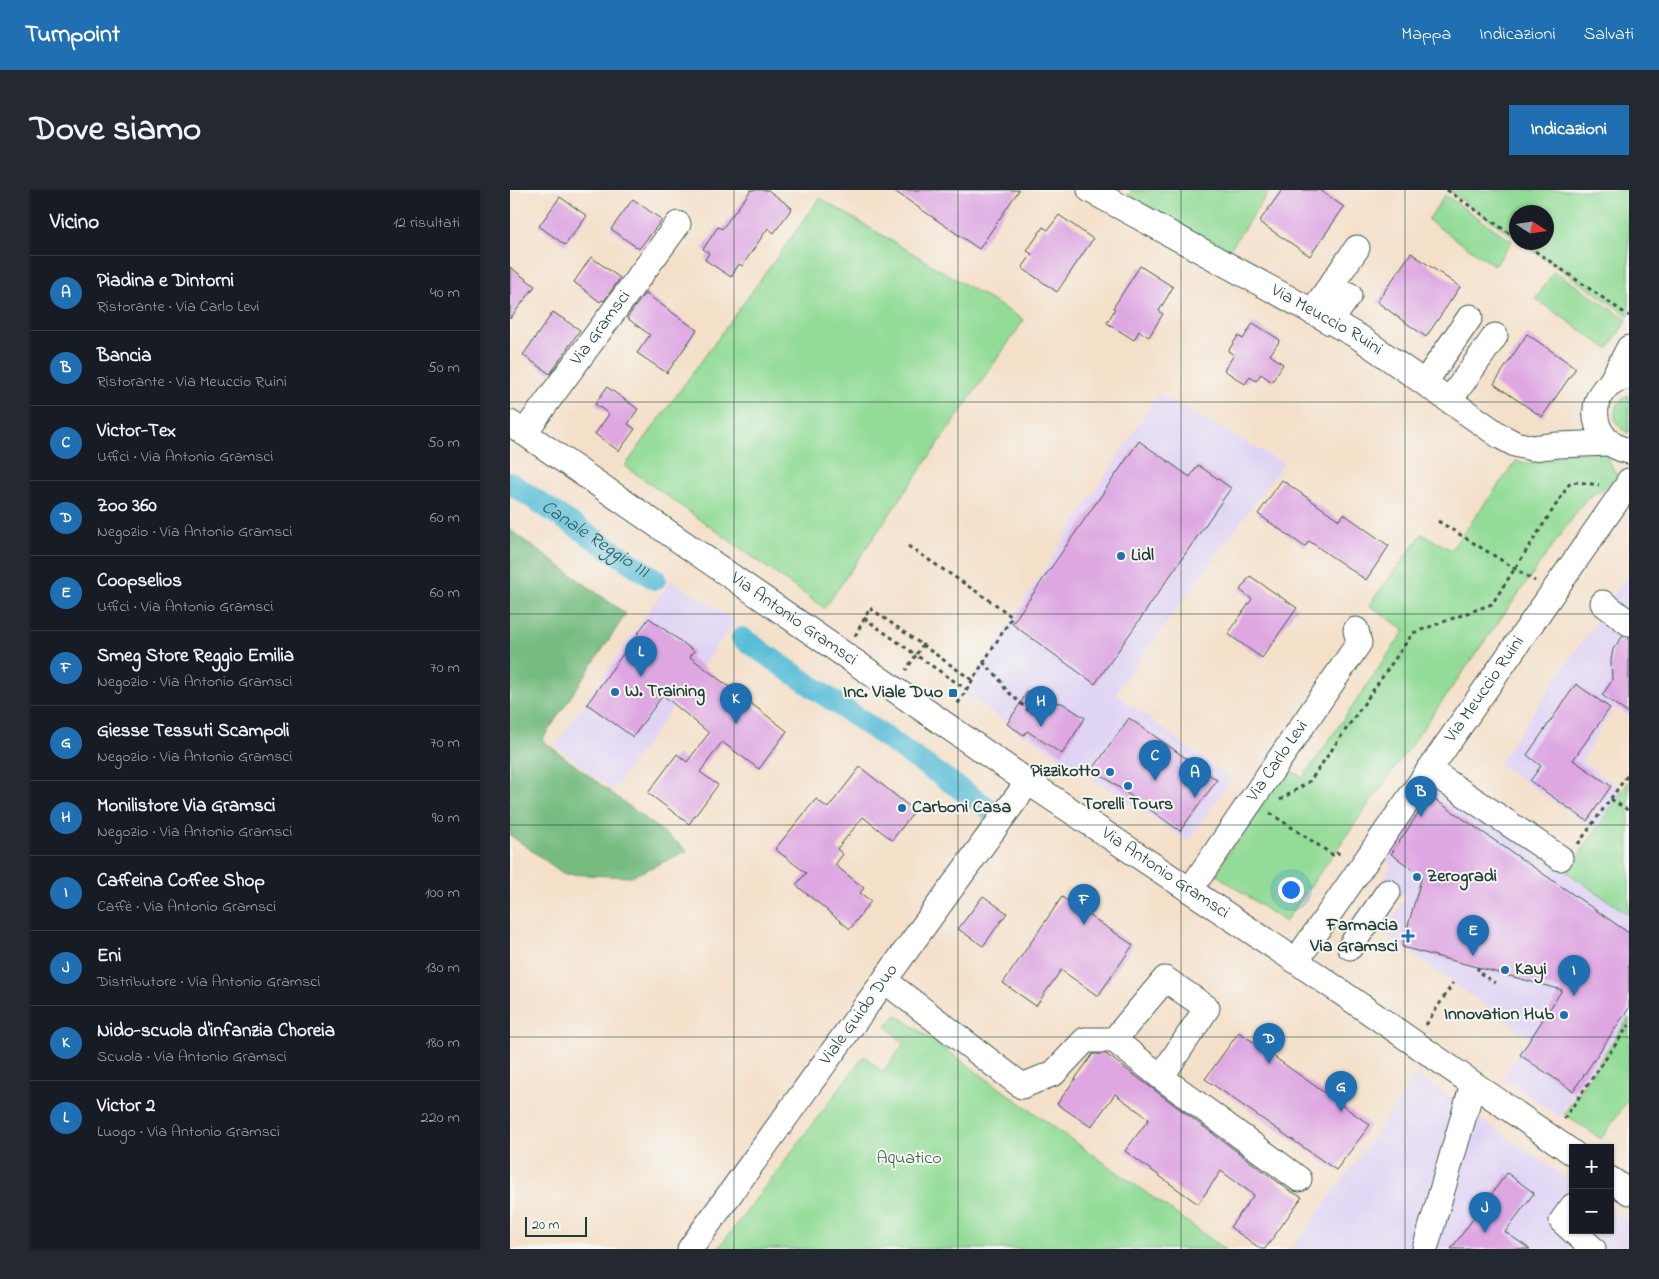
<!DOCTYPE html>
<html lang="it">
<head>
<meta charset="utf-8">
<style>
  :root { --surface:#171b24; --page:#242831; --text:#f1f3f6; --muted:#9ea1a6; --line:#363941; --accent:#1f6fb2 }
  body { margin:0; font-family:"Indie Flower",sans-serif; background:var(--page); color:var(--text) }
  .controls { position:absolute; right:15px; bottom:15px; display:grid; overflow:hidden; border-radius:0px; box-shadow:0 1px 4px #0004 }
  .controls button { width:45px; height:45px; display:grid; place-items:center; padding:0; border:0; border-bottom:1px solid var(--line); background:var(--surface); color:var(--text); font:25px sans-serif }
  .compass { position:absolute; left:999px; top:15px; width:45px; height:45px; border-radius:50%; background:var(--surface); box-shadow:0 1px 4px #0004; rotate:102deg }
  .scale { position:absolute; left:15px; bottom:12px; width:62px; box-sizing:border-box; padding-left:5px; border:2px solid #1f3d34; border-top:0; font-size:14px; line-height:18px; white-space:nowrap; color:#1f3d34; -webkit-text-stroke:4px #f6f6f2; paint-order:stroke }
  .you { position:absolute; left:780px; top:699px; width:18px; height:18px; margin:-12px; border:4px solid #fff; border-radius:50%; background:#1a73e8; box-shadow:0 0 0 8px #1a73e833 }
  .badge { display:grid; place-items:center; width:32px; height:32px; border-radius:50%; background:var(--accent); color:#fff; font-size:16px; font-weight:700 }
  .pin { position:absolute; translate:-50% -41px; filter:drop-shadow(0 1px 2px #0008) }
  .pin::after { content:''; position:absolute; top:26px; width:18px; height:15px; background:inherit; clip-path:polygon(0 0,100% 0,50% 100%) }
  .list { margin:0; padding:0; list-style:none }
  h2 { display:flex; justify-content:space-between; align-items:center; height:65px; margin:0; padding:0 20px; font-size:21px }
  h2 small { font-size:16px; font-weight:400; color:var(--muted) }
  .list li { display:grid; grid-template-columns:32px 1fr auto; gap:15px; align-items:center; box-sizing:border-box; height:75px; padding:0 20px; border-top:1px solid var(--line) }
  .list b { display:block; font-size:19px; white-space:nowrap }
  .list p { margin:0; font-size:16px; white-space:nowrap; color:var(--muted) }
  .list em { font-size:16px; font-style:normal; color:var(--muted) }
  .map { position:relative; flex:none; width:1119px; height:1059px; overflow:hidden; border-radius:0px }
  header { display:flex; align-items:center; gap:30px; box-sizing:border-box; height:70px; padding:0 25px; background:var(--accent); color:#fff }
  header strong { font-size:24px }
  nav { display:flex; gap:28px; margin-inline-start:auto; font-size:18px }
  .intro { display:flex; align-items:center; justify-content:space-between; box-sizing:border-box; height:120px; padding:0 30px }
  h1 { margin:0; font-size:35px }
  .button { padding:12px 22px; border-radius:0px; background:var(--accent); color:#fff; font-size:18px; font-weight:700 }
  main { display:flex; gap:30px; padding:0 30px }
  aside { flex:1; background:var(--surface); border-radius:0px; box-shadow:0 1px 4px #0004 }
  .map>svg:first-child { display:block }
  .built { fill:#e0d4f4 }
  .green { fill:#93dc97; stroke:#598c66 }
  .forest { fill:#76bc80; stroke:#4a7c5a }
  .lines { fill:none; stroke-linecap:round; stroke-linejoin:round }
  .canal { stroke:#58bdd7; stroke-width:22 }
  .building { fill:#dea7e2 }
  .minor-casing { stroke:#3f554a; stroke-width:27 }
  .path { stroke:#3f554a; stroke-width:3; stroke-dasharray:4 4; stroke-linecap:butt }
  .minor { stroke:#fff; stroke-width:25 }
  .grid { fill:none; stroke:#1f3d34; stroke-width:1; stroke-opacity:0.55 }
  .poi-dot { fill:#1f6fb2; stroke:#f6f6f2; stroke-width:2 }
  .labels { text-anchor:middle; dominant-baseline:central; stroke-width:4; stroke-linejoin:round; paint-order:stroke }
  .street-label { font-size:18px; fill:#1f3d34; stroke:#f6f6f2 }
  .poi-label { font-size:18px; font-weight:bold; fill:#1f3d34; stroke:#f6f6f2; text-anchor:start }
  .park-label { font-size:18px; fill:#365d48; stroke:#f6f6f2 }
  .water-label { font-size:19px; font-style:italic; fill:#2d5d5d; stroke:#f6f6f2 }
</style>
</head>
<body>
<header>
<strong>Turnpoint</strong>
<nav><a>Mappa</a><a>Indicazioni</a><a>Salvati</a></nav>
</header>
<div class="intro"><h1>Dove siamo</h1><a class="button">Indicazioni</a></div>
<main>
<aside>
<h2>Vicino<small>12 risultati</small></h2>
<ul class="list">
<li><span class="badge">A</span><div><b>Piadina e Dintorni</b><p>Ristorante · Via Carlo Levi</p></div><em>40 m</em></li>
<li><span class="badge">B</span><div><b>Bancia</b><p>Ristorante · Via Meuccio Ruini</p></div><em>50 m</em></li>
<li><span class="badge">C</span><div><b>Victor-Tex</b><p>Uffici · Via Antonio Gramsci</p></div><em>50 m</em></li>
<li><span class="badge">D</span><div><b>Zoo 360</b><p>Negozio · Via Antonio Gramsci</p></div><em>60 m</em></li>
<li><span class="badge">E</span><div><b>Coopselios</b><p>Uffici · Via Antonio Gramsci</p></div><em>60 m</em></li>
<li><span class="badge">F</span><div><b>Smeg Store Reggio Emilia</b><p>Negozio · Via Antonio Gramsci</p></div><em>70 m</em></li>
<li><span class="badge">G</span><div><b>Giesse Tessuti Scampoli</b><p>Negozio · Via Antonio Gramsci</p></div><em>70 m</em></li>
<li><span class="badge">H</span><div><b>Monilistore Via Gramsci</b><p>Negozio · Via Antonio Gramsci</p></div><em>90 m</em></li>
<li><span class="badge">I</span><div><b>Caffeina Coffee Shop</b><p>Caffè · Via Antonio Gramsci</p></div><em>100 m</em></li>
<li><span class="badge">J</span><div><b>Eni</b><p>Distributore · Via Antonio Gramsci</p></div><em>130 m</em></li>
<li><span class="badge">K</span><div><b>Nido-scuola d'infanzia Choreia</b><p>Scuola · Via Antonio Gramsci</p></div><em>180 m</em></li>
<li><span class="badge">L</span><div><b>Victor 2</b><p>Luogo · Via Antonio Gramsci</p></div><em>220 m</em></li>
</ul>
</aside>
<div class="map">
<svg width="1119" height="1059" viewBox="0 0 1119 1059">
  <rect width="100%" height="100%" fill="#f6f6f2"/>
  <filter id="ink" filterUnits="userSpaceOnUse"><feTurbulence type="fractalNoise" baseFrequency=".02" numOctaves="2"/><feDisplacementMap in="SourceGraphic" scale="10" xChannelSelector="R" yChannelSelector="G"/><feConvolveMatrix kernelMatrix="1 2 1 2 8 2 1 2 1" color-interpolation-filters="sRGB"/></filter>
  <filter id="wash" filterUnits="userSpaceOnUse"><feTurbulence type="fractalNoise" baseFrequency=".0096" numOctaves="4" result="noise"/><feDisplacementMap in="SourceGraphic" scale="20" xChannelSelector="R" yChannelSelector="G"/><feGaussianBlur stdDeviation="1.12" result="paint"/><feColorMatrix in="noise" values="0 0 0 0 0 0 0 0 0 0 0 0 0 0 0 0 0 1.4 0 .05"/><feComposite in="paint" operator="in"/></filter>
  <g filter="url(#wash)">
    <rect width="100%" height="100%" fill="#f4e0c9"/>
    <g class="built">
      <polygon points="648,204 774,273 605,503 721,589 678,651 454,504"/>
      <polygon points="1119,383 1119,526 1104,517 1071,571 1112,599 1086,640 988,574"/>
      <polygon points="161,390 225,431 103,600 45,555"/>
      <polygon points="923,588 1119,725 1119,826 1049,927 993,887 1019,848 873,742 896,707 872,691 882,676 870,666"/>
      <polygon points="908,885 1063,993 1063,1040 1100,1040 1100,1019 1119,1032 1119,1059 782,1059"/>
    </g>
    <g class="green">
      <polygon points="622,0 760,0 718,62 618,6"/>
      <polygon points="937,0 1119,0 1119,126 1012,53 1036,52 1036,22 1006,22 1006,48"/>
      <polygon points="935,5 1002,51 985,76 918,30"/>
      <polygon points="310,8 514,130 316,416 314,418 115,276"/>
      <polygon points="1044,81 1117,130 1098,159 1026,109"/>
      <path d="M1119,205V243C1100,236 1100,213 1119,205Z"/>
      <polygon points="1094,262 1109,289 1076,309 775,732 704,683 778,579 793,588 895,440 859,415 912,344 941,360 1006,271 1015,273 1038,271 1055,263"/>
      <polygon points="1119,591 1119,725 1057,682"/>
      <polygon points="387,825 715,1059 208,1059 354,866 373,882 394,854 376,836"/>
      <polygon points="1119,828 1119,908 1091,949 1054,924"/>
    </g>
    <polygon class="forest" points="0,340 116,424 32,550 178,661 120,687 54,684 0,645"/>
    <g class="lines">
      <g class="canal">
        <path id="s1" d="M0,293L145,389"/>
        <polyline points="232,448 488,625"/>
      </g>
    </g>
    <g id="blocks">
      <g class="building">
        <polygon points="241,0 258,0 282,18 264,43 258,38 232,76 229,74 221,87 195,70 199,63 193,59 208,37 212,39"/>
        <polygon points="383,0 509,0 469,59"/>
        <polygon points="772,0 810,0 834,17 800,66 749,32"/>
        <polygon points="50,7 77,26 55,55 29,36"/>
        <polygon points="123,9 152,30 129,59 101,39"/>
        <polygon points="549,25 583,49 547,102 512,78 522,64 517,61 533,37 538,40"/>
        <polygon points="901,63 950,97 916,147 867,112"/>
        <polygon points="81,67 110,88 94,111 92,110 90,112 64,92"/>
        <polygon points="630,76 663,97 649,121 653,124 639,147 629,141 624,150 597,133 605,119 603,118"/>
        <polygon points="0,77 25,96 0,129"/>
        <polygon points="135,103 187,140 157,183 127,163 140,145 117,128"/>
        <polygon points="43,122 70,140 40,184 13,165"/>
        <polygon points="743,133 770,150 760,165 773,174 762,192 751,184 746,191 740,187 735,194 714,180 724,165 718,161 728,146 733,149"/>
        <polygon points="1017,144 1066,178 1032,227 984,194"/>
        <polygon points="97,197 128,219 118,234 125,239 109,261 85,244 99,224 85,214"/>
        <polygon points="629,251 680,287 688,275 721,298 585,494 502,434"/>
        <polygon points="772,290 829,330 834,324 879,356 856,390 799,351 795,357 748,324"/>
        <polygon points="740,386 787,418 752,468 718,444 742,409 730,400"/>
        <polygon points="139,428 184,461 180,467 277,541 249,579 212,552 190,582 208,595 179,634 138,603 167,564 177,572 199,543 153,505 123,547 77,514"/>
        <polygon points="1113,446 1119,447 1119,524 1092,505 1102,491 1101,470 1103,459"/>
        <polygon points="1066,494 1100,518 1063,570 1101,596 1077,631 1020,591 1031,576 1017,565"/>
        <polygon points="518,501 532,511 552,513 575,528 552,564 517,541 514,545 497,534"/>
        <polygon points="619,528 707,590 670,641 583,579"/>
        <polygon points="350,577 405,621 382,650 353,627 327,659 333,664 325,675 354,698 350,703 361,711 340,739 286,695 296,683 265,659 306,609 318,618"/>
        <polygon points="920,606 1119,743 1119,818 1063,901 1010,865 1052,800 892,757 912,686 881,664"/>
        <polygon points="473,706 497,723 473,756 448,739"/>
        <polygon points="552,707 623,755 588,806 551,780 526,816 493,793"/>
        <polygon points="729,842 860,935 826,980 695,889"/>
        <polygon points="583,864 596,864 780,1001 792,1007 755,1059 751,1059 720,1037 744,1005 711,981 688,1014 615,961 639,929 605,904 581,937 547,914"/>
        <polygon points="997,983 1024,1003 995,1042 1020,1059 941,1059"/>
      </g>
    </g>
  </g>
  <g filter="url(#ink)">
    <use href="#blocks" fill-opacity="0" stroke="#3f554a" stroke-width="1"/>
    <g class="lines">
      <defs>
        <g id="minor">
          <path id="s2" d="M580,0L849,147L990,246L1005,254L1022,258L1048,255L1099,253"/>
          <polyline points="802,122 847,58"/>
          <polyline points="820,132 839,105"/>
          <path d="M1119,186C1074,193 1075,253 1119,261"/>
          <polyline points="915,192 960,127"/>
          <polyline points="1101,192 1119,158"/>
          <polyline points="940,210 985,146"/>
          <path id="s3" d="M0,233L518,592L786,771L1063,963"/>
          <path id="s4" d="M14,243L168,34"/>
          <polyline points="1093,413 1119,433"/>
          <polyline points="919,580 1050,668"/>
          <path id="s5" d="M680,700L849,453L846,440"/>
          <polyline points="840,757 878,702"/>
          <path id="s6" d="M786,771L1117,296L1119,291"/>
          <polyline points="375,791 512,896 544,883 575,850 604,850 655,789 697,818 651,887 604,850"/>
          <polyline points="651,887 789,989"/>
          <polyline points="1100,989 1119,1002"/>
          <polyline points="1063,1016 1052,1031 1083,1059"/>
          <path id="s7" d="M180,1059L518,592"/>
          <polyline points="915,1059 963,894"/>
        </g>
      </defs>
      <use href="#minor" class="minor-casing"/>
      <g class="path">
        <polyline points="937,0 1006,48"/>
        <polyline points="1012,52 1119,126"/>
        <polyline points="928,331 1025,391"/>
        <polyline points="398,356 488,416 502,427 447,515"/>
        <polyline points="354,428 406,465 396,480"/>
        <polyline points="345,446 360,418 462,490"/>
        <polyline points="413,454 406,465 456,499"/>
        <polyline points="473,472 488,487 496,500 519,521"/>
        <polyline points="1101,609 1119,621"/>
        <polyline points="770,610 800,591 903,443 982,414 1060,293 1068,292 1089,295"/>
        <polyline points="760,623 823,665 826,662 833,666"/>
        <polyline points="1068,654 1119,583"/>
        <polyline points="969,777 967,781 985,793"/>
        <polyline points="916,835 943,793"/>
        <polyline points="1054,929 1119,835"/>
      </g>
      <use href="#minor" class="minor"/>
    </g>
  </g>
  <path class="grid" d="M224,0V1059M448,0V1059M671,0V1059M895,0V1059M0,212H1119M0,424H1119M0,635H1119M0,847H1119"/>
  <g class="poi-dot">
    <circle cx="611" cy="366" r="5"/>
    <circle cx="105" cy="502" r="5"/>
    <rect x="438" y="498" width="10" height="10" rx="2.5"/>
    <circle cx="600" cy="582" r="5"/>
    <circle cx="618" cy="596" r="5"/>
    <circle cx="392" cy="618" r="5"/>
    <circle cx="907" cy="687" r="5"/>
    <path d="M895.5 738.5h5v5h5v5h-5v5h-5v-5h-5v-5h5z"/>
    <circle cx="995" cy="780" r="5"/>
    <circle cx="1054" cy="825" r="5"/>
  </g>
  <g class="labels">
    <g class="street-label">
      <text stroke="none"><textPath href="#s2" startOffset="270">Via Meuccio Ruini</textPath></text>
      <text stroke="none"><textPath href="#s4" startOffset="130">Via Gramsci</textPath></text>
      <text stroke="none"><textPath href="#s3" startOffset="345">Via Antonio Gramsci</textPath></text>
      <text stroke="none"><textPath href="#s6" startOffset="331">Via Meuccio Ruini</textPath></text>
      <text stroke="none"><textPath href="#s5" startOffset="156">Via Carlo Levi</textPath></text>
      <text stroke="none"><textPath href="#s3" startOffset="795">Via Antonio Gramsci</textPath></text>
      <text stroke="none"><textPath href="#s7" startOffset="289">Viale Guido Duo</textPath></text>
    </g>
    <g class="poi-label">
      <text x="621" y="366">Lidl</text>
      <text x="115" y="502">W. Training</text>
      <text x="433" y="503" text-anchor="end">Inc. Viale Duo</text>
      <text x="590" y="582" text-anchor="end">Pizzikotto</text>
      <text x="618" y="615" text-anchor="middle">Torelli Tours</text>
      <text x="402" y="618">Carboni Casa</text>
      <text x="917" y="687">Zerogradi</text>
      <text x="888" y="736" text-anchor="end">Farmacia<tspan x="888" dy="21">Via Gramsci</tspan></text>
      <text x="1005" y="780">Kayi</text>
      <text x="1044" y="825" text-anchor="end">Innovation Hub</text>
    </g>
    <g class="park-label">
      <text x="399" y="969">Aquatico</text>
    </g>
    <g class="water-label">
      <text stroke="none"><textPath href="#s1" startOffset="102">Canale Reggio III</textPath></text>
    </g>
  </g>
</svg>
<div class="controls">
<button>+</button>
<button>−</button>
</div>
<svg class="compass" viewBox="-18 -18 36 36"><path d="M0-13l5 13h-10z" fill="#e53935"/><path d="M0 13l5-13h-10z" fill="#9ea1a6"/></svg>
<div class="scale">20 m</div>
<div class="you"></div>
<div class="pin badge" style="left:685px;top:608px">A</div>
<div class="pin badge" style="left:911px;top:627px">B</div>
<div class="pin badge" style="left:645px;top:591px">C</div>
<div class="pin badge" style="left:759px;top:874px">D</div>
<div class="pin badge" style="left:963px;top:766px">E</div>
<div class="pin badge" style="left:574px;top:735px">F</div>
<div class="pin badge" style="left:831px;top:922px">G</div>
<div class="pin badge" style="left:531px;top:537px">H</div>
<div class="pin badge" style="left:1064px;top:806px">I</div>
<div class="pin badge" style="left:975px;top:1043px">J</div>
<div class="pin badge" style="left:226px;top:534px">K</div>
<div class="pin badge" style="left:131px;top:487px">L</div>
</div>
</main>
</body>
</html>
